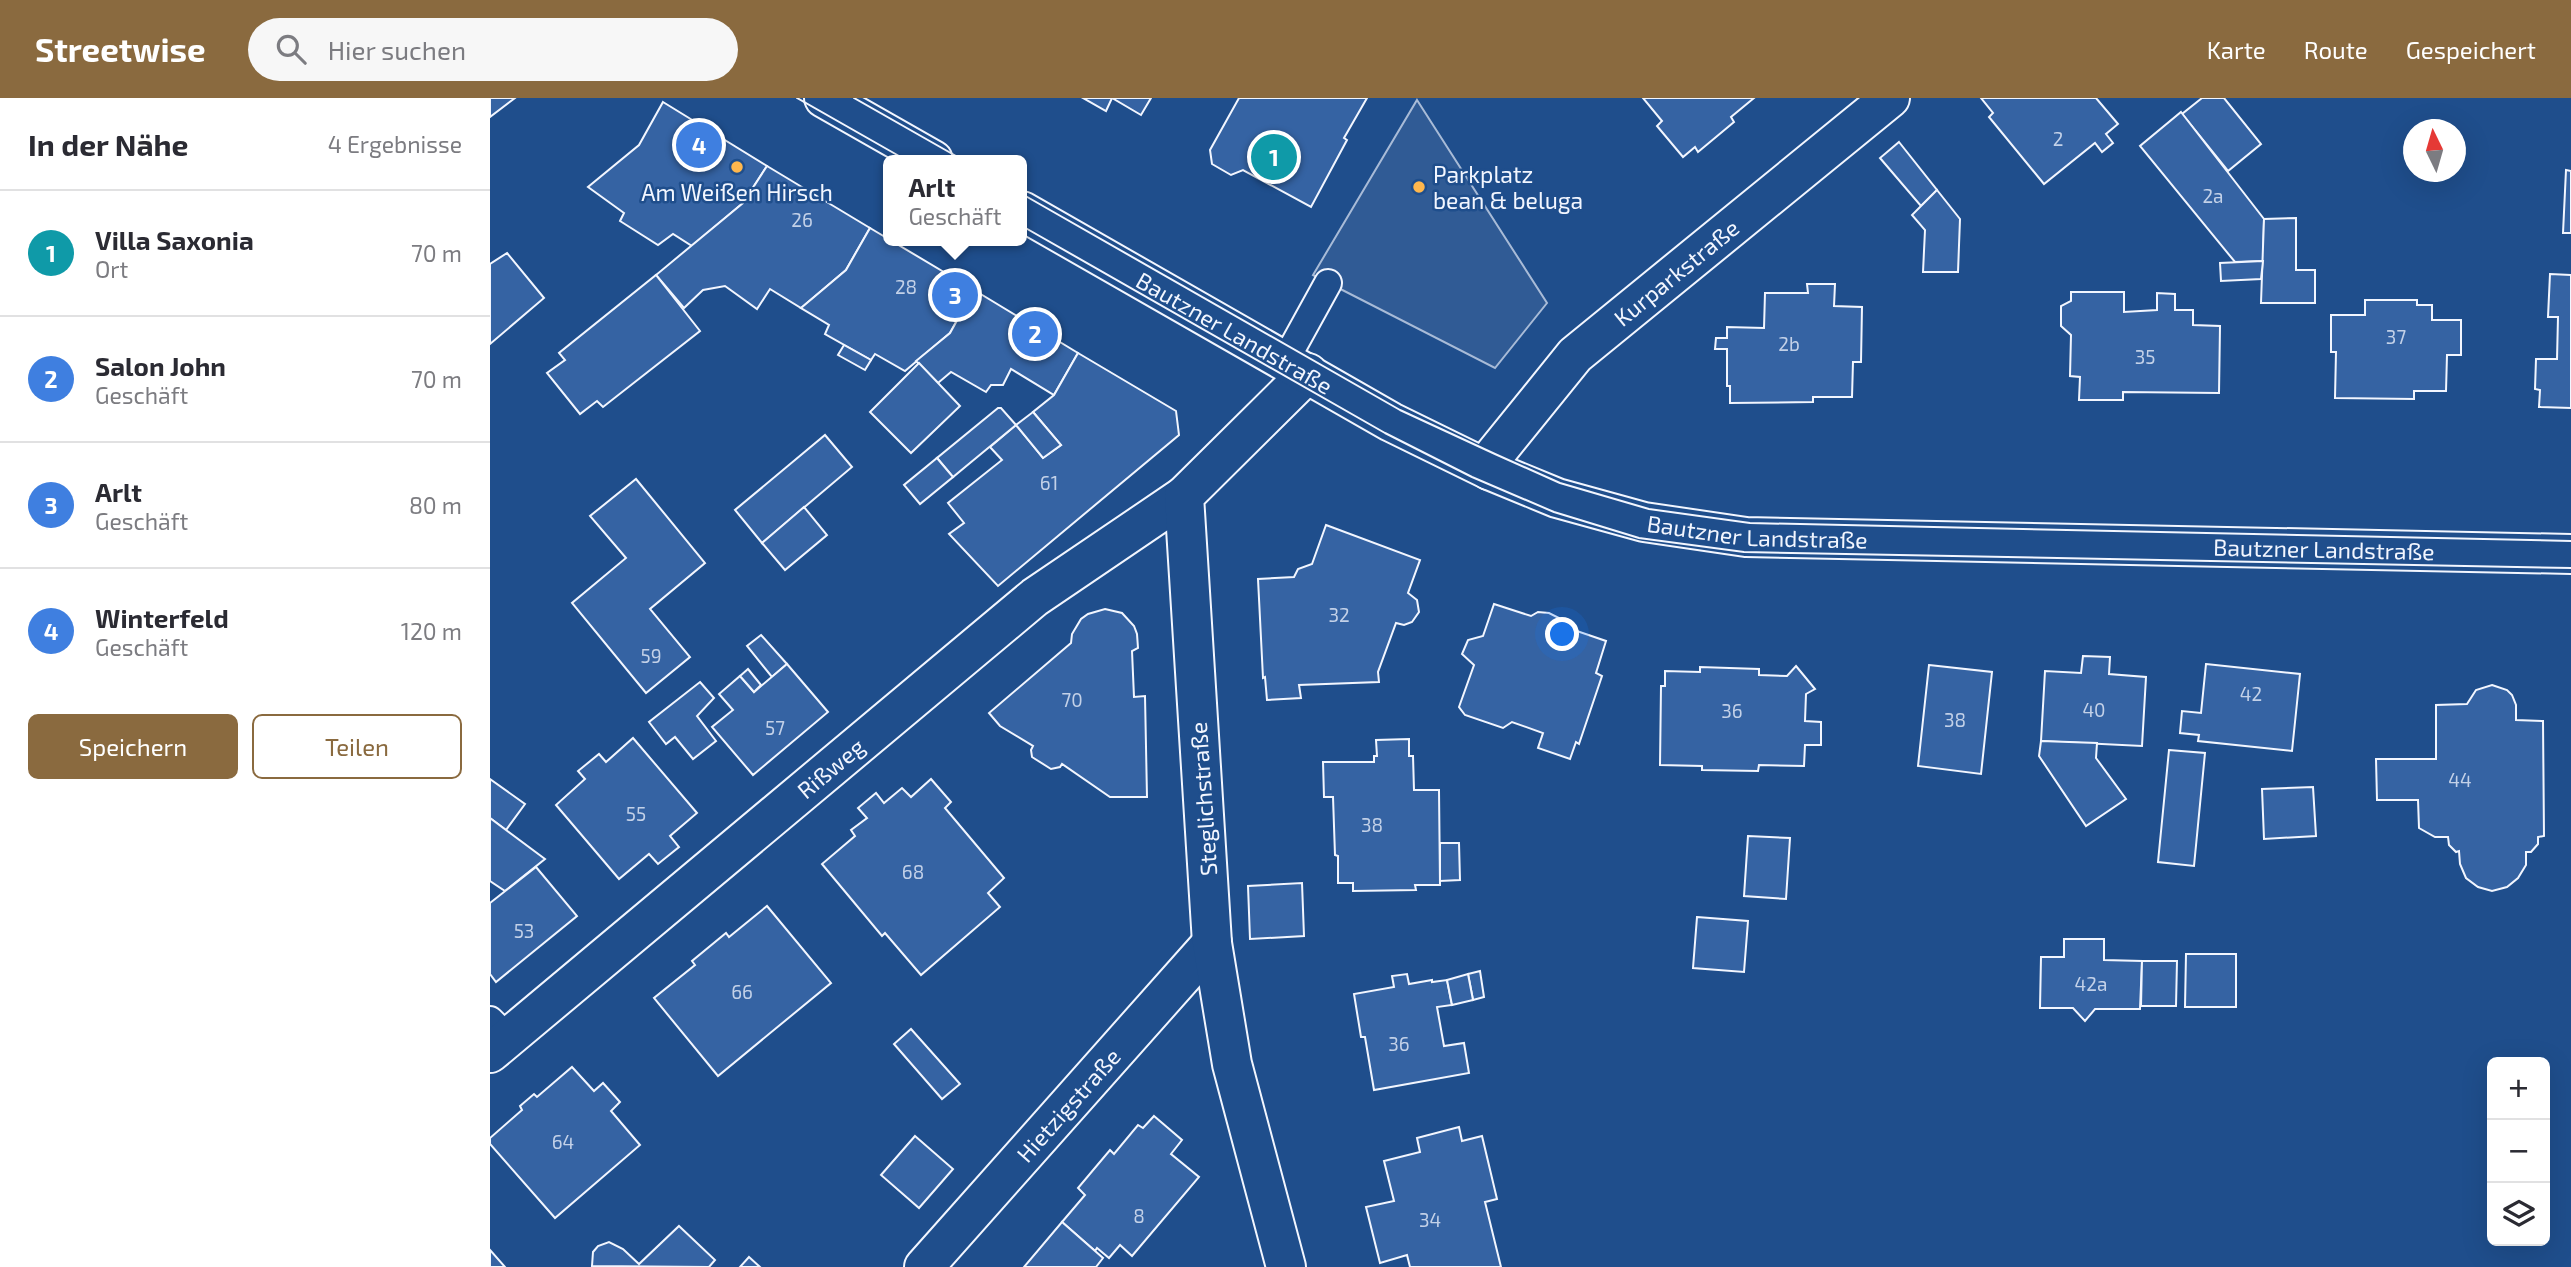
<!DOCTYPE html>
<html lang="de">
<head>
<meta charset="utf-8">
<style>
  :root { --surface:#fff; --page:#f7f7f7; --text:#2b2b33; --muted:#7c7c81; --line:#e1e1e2; --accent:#8a6a3f }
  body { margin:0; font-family:"Exo 2",sans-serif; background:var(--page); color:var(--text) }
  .controls { position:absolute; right:21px; bottom:21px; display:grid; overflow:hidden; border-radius:10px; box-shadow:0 7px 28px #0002 }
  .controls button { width:63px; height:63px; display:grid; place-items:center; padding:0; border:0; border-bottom:2px solid var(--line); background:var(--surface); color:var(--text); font:35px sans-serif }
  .compass { position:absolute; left:1913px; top:21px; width:63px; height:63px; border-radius:50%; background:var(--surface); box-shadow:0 7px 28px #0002; rotate:355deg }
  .you { position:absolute; left:1073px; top:537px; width:24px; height:24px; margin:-18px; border:5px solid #fff; border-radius:50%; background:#1a73e8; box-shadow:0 0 0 10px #1a73e833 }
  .badge { display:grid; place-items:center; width:46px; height:46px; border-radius:50%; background:var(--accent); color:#fff; font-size:23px; font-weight:700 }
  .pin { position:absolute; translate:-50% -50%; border:4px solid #fff; box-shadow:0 2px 7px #0006 }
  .popup { position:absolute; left:393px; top:57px; width:144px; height:91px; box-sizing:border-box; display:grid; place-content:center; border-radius:10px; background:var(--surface); filter:drop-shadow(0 2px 5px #0005); font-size:23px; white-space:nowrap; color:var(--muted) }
  .popup b { font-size:26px; color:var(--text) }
  .popup::after { content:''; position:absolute; left:50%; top:100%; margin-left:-14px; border:14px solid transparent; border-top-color:var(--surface) }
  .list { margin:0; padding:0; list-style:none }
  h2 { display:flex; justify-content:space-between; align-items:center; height:91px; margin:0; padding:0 28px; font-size:30px }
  h2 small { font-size:23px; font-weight:400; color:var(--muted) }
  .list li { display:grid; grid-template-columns:46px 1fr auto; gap:21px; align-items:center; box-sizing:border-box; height:126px; padding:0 28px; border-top:2px solid var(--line) }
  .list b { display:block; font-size:26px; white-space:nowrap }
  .list p { margin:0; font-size:23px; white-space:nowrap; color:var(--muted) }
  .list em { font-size:23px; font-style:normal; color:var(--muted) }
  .actions { display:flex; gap:14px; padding:21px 28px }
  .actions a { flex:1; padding:16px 0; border:2px solid var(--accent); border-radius:10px; text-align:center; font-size:24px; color:var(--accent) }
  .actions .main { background:var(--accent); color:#fff }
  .icon { flex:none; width:38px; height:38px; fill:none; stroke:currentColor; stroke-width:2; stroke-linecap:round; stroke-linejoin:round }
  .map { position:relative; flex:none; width:2081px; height:1169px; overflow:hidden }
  header { display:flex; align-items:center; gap:42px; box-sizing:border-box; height:98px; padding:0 35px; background:var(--accent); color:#fff }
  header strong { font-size:33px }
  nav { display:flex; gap:38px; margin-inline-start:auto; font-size:24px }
  .search { width:490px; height:63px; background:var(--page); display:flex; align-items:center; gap:18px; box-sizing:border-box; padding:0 24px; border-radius:38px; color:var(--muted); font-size:26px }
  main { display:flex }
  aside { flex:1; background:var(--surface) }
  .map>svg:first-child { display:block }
  .built { fill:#305b95; stroke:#a8bbd7; stroke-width:2 }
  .building { fill:#3563a3; stroke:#f2f6ff; stroke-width:2 }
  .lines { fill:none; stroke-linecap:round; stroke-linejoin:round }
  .lane-casing { stroke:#f2f6ff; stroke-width:30 }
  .street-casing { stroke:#f2f6ff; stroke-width:42 }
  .primary-casing { stroke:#f2f6ff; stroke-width:42 }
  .lane { stroke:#1f4e8c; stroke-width:26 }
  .street { stroke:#1f4e8c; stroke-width:38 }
  .primary { stroke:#1f4e8c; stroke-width:38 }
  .tram { stroke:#f2f6ff; stroke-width:2 }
  .poi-dot { fill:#ffb74d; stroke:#1f4e8c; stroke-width:2.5 }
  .labels { text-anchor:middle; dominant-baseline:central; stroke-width:5; stroke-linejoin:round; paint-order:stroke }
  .number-label { font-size:19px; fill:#c3d1e8 }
  .poi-label { font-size:23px; fill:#f2f6ff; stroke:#1f4e8c; text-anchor:start }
  .street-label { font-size:23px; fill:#f2f6ff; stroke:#1f4e8c }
</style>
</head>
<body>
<header>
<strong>Streetwise</strong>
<div class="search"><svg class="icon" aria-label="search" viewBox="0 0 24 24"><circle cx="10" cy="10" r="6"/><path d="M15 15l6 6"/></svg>Hier suchen</div>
<nav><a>Karte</a><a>Route</a><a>Gespeichert</a></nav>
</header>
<main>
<aside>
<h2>In der Nähe<small>4 Ergebnisse</small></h2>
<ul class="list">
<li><span class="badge" style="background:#0f9aa8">1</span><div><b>Villa Saxonia</b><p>Ort</p></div><em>70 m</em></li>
<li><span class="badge" style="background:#3f7fe0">2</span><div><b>Salon John</b><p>Geschäft</p></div><em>70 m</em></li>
<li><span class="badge" style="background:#3f7fe0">3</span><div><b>Arlt</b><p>Geschäft</p></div><em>80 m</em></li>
<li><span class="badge" style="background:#3f7fe0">4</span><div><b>Winterfeld</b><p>Geschäft</p></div><em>120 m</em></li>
</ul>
<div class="actions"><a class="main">Speichern</a><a>Teilen</a></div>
</aside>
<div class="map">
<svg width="2081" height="1169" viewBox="0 0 2081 1169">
  <rect width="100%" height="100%" fill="#1f4e8c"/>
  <polygon class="built" points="927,2 1057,205 1005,270 823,177"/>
  <g class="building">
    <polygon points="0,0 25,0 0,19"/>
    <polygon points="593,0 661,0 651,17 622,0 616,13"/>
    <polygon points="749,0 877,0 854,40 857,42 821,109 753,72 741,77 722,66 720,52"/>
    <polygon points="1153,0 1264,0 1241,19 1244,24 1208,54 1205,49 1193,59 1167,28 1172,23"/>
    <polygon points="1491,0 1606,0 1628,26 1616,36 1623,45 1612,54 1605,45 1554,86 1499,19 1503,15"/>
    <polygon points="1712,0 1734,0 1771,46 1738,73 1692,16"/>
    <polygon points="173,4 277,68 253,105 202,148 183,136 168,147 130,123 134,115 98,89 149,47"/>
    <polygon points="1691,14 1774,121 1773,163 1745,164 1650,48"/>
    <polygon points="1409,44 1447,92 1431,108 1390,60"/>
    <polygon points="277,68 380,130 356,172 311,210 280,191 267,211 235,188 213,192 194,210 166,177 253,105"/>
    <polygon points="2076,72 2081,73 2081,135 2073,135"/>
    <polygon points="1447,92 1470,121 1468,174 1433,174 1435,132 1422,117"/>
    <polygon points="1806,120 1806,172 1825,172 1825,205 1771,205 1774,121"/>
    <polygon points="380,130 484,192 460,235 415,273 385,256 381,262 335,236 339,227 311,210 356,172"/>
    <polygon points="17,155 54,200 0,246 0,166"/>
    <polygon points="1773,163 1771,181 1731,183 1730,165"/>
    <polygon points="2060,176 2081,177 2081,310 2049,309 2050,292 2045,291 2046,261 2067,261 2068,219 2058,219"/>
    <polygon points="166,177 210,233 113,309 107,303 90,316 57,275 75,262 69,255"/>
    <polygon points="1317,186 1345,186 1344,208 1372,209 1371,264 1363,264 1362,299 1323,299 1323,304 1240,305 1240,288 1237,288 1237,251 1225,251 1226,240 1237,240 1237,229 1274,230 1275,195 1318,195"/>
    <polygon points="484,192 588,255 564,297 521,271 513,287 501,287 496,294 461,274 448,285 426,263 460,235"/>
    <polygon points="1581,194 1634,194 1634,214 1667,212 1667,195 1685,196 1685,212 1703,212 1703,227 1730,228 1729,295 1633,294 1633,302 1589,302 1590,279 1580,278 1581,237 1571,228 1571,208 1581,203"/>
    <polygon points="1875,202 1927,202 1927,207 1942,207 1942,222 1971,222 1971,257 1957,257 1956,293 1924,293 1924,301 1845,300 1846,254 1841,254 1841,217 1875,217"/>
    <polygon points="354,247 381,262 375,272 348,257"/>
    <polygon points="588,255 686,313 689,337 508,488 459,436 474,425 458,405 512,362 500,349 526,327 553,360 571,347 543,314 564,297"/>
    <polygon points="429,265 470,308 421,355 380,314"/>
    <polygon points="508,310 511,310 526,327 463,379 447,360"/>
    <polygon points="543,314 571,347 553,360 526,327"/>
    <polygon points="335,337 362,369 272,445 245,412"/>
    <polygon points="447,360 463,379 430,406 414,387"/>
    <polygon points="146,381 215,465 160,511 200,559 156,595 82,505 136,460 100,418"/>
    <polygon points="314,409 337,437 295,472 272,445"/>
    <polygon points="836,427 930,462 918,495 927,502 929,514 922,524 914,527 906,525 888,574 889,584 809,587 811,600 777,602 775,579 773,580 768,481 804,479 808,471 822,466"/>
    <polygon points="1004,506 1041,518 1048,514 1059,515 1071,521 1075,529 1116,543 1106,575 1112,578 1089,646 1086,644 1080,661 1048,650 1053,635 1022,624 1013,630 975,617 969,609 984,567 972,556 978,542 993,538"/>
    <polygon points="615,511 632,515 644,528 647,536 648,550 642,553 644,599 655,598 657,699 620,699 572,666 570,669 561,671 542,659 541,652 543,648 510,628 499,615 581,545 582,536 591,521 598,516"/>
    <polygon points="271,537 297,566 282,579 257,548"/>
    <polygon points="1593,558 1620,559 1619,576 1656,579 1652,648 1551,643 1555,573 1591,575"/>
    <polygon points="297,566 338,614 263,677 222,629 243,612 229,596 250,578 264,594"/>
    <polygon points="1716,566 1810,576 1802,653 1708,643 1709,637 1690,635 1692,613 1711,615"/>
    <polygon points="1439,567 1502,574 1491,676 1428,668"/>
    <polygon points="1306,568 1325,591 1316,596 1315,623 1331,624 1331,647 1315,647 1314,668 1269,667 1268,673 1212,672 1212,668 1170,667 1171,588 1175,588 1175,573 1210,574 1210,569 1269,571 1269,577 1297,578"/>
    <polygon points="258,571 271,587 264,594 250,578"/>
    <polygon points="210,584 224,600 207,618 226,643 203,661 185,639 176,646 159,624"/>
    <polygon points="2002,587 2017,592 2022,597 2026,607 2026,622 2053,623 2054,738 2048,739 2048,746 2041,754 2036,754 2036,767 2028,780 2017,789 2002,793 1988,789 1976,780 1970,766 1969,753 1966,754 1959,747 1958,739 1945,739 1929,730 1928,702 1887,702 1886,661 1946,661 1946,607 1977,606 1986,592"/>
    <polygon points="143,640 207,715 180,738 189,749 168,766 159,756 129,781 66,707 95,681 88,673 109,656 116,664"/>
    <polygon points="919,641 919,658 923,658 924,692 949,692 950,787 925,787 926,792 863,793 863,785 848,785 848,758 845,757 843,699 834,699 833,664 884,664 884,658 887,658 886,642"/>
    <polygon points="1551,643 1607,645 1606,660 1636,701 1596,728 1549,658"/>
    <polygon points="1679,652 1715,655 1704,768 1668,764"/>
    <polygon points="0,681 35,706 16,732 0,720"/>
    <polygon points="441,681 461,704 455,710 514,780 498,795 510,809 431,877 395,835 392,838 332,766 365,738 361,732 377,720 368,710 386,695 394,705 412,690 421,699"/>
    <polygon points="1823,689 1826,738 1774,741 1772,691"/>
    <polygon points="0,720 55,761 15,793 0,783"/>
    <polygon points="1258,738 1300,740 1296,801 1254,798"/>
    <polygon points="950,745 969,745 970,782 950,783"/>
    <polygon points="46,769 87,818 6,884 0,876 0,805"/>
    <polygon points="812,785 814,838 760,841 758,788"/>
    <polygon points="277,808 341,885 228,978 164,900 205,867 202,863 236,835 239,839"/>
    <polygon points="1207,819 1258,823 1254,874 1203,870"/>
    <polygon points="1574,841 1614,841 1614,862 1652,863 1650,911 1605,911 1595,923 1583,910 1550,910 1551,859 1574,859"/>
    <polygon points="1696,856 1746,856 1746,909 1695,909"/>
    <polygon points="1652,863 1687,863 1686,908 1651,908"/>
    <polygon points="990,873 994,899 983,902 978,876"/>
    <polygon points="917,876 919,886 942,882 942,884 957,882 962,907 947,909 954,948 974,945 979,975 884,992 875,939 871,939 864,896 904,889 902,878"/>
    <polygon points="978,876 983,902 962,907 957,882"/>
    <polygon points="421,931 470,986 452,1001 404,946"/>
    <polygon points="82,969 104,993 113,985 130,1004 121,1013 150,1047 65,1120 0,1046 0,1040 32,1012 30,1008 44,996 47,999"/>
    <polygon points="664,1018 692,1042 681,1056 709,1079 642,1158 630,1147 619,1160 607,1150 605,1153 572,1124 595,1097 588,1090 620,1052 624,1056 648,1027 653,1030"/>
    <polygon points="969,1029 972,1043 992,1038 1007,1101 995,1104 1011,1169 920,1169 917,1157 890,1165 876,1109 904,1103 894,1063 930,1054 927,1040"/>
    <polygon points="425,1038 463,1071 429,1110 391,1077"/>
    <polygon points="572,1124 613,1160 606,1169 534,1169"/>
    <polygon points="189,1128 225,1162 219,1169 102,1168 103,1154 108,1148 119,1144 133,1151 149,1166"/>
    <polygon points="0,1152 15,1169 0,1169"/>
    <polygon points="259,1159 270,1169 250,1169"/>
  </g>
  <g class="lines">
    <defs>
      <g id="lane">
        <polyline points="795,263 838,185"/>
        <polyline points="0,922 18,940"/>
      </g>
      <g id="street">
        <path id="s1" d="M999,372L1005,356L1085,257L1400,0"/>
        <path id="s2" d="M0,955L545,499L694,398"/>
        <path id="s3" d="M434,1169L722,845"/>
        <polyline points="796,1169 742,966 722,845 694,398 818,275"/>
      </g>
      <g id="primary">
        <polyline points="334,0 443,62"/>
        <path id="s4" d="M532,113L901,324L999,372L1067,400L1154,424L1256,439L2081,456"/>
      </g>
    </defs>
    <use href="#lane" class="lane-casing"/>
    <use href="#street" class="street-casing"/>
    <use href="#primary" class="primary-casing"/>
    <use href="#lane" class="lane"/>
    <use href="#street" class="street"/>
    <use href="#primary" class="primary"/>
    <g class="tram">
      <polyline points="307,0 416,62"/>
      <polyline points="364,0 473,62"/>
      <polyline points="532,96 910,312 1005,356 1070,385 1159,411 1260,425 2081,443"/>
      <polyline points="532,128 895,335 982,379 1064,414 1149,440 1254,454 2081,470"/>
    </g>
  </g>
  <g class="poi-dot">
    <circle cx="247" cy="69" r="7"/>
    <circle cx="929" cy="89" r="7"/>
  </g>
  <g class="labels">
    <g class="number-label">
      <text x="1568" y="40">2</text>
      <text x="1723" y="97">2a</text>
      <text x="312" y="121">26</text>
      <text x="416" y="188">28</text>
      <text x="1906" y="238">37</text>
      <text x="1299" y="245">2b</text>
      <text x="1655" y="258">35</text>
      <text x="559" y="384">61</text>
      <text x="849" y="516">32</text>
      <text x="161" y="557">59</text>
      <text x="1761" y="595">42</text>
      <text x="582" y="601">70</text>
      <text x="1604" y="611">40</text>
      <text x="1242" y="612">36</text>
      <text x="1465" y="621">38</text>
      <text x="285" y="629">57</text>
      <text x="1970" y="681">44</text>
      <text x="146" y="715">55</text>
      <text x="882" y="726">38</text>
      <text x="423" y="773">68</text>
      <text x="34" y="832">53</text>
      <text x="1601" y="885">42a</text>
      <text x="252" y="893">66</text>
      <text x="909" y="945">36</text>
      <text x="73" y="1043">64</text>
      <text x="649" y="1117">8</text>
      <text x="940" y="1121">34</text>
    </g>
    <g class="poi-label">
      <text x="943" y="76">Parkplatz<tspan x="943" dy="26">bean &amp; beluga</tspan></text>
      <text x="247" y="94" text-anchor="middle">Am Weißen Hirsch</text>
    </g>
    <g class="street-label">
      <text stroke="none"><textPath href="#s1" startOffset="275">Kurparkstraße</textPath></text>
      <text stroke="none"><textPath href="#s4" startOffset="245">Bautzner Landstraße</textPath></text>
      <text stroke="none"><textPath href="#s4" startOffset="812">Bautzner Landstraße</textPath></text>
      <text stroke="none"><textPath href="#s4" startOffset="1379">Bautzner Landstraße</textPath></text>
      <text stroke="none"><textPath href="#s2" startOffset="444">Rißweg</textPath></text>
      <text transform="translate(713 701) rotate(-94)">Steglichstraße</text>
      <text stroke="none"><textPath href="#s3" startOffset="217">Hietzigstraße</textPath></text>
    </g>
  </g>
</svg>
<div class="controls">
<button>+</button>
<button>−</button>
<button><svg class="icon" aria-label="layers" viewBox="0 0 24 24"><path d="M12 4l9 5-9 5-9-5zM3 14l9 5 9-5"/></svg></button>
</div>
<svg class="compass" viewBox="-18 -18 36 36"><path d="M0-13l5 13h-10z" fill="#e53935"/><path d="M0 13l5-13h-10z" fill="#7c7c81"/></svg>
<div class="you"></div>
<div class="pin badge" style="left:784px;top:59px;background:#0f9aa8">1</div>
<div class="pin badge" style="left:545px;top:236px;background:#3f7fe0">2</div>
<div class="pin badge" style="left:465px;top:197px;background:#3f7fe0">3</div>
<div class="popup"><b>Arlt</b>Geschäft</div>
<div class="pin badge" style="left:209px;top:47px;background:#3f7fe0">4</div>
</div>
</main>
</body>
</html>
